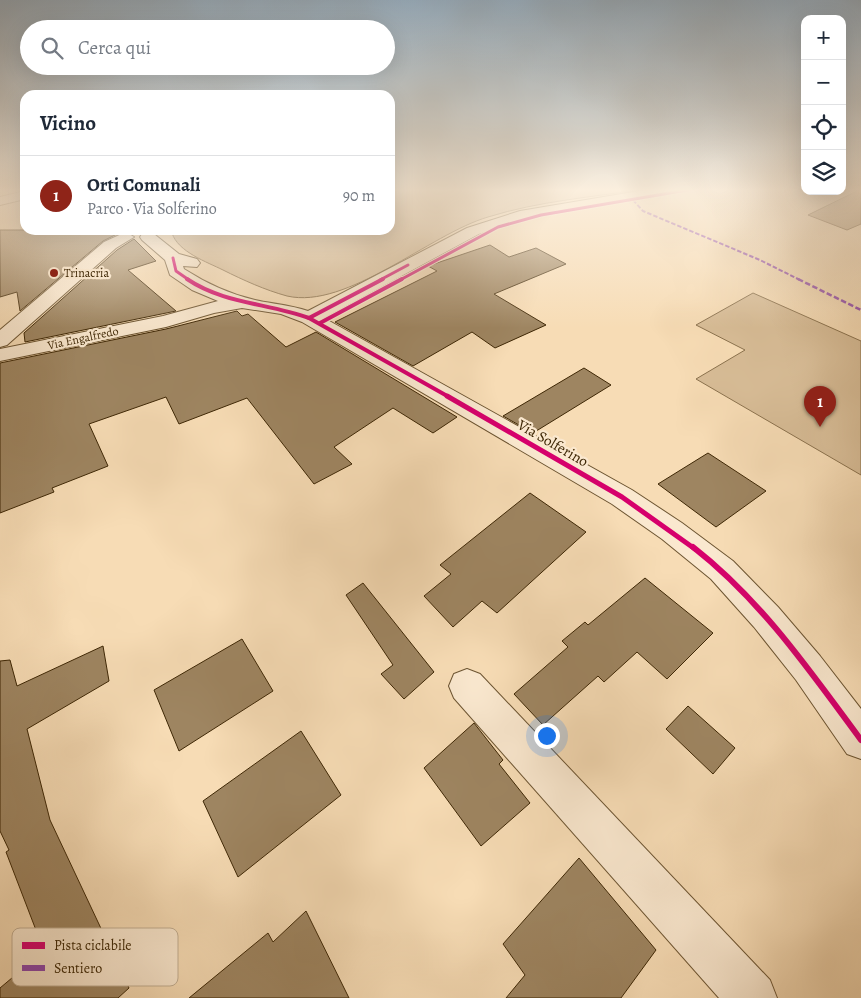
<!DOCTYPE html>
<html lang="it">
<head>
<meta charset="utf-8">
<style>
  :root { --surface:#fff; --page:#f6f6f7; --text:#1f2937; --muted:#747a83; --line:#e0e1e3; --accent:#8f2418 }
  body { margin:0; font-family:Alegreya,serif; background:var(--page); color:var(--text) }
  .controls { position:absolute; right:15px; top:15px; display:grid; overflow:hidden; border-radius:10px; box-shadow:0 5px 20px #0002 }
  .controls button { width:45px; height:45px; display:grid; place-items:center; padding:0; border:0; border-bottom:1px solid var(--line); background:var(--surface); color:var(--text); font:25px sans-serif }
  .you { position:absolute; left:546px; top:735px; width:18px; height:18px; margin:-12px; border:4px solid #fff; border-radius:50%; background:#1a73e8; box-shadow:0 0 0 8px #1a73e833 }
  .badge { display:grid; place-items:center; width:32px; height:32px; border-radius:50%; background:var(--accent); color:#fff; font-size:16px; font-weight:700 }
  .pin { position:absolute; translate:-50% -41px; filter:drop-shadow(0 1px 2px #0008) }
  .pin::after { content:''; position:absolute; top:26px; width:18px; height:15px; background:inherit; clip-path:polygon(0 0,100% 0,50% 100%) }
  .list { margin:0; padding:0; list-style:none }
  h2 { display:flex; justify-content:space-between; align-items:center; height:65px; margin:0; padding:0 20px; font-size:21px }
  h2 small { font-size:16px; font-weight:400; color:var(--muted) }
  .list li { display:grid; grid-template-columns:32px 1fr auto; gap:15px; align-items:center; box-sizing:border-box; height:80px; padding:0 20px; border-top:1px solid var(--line) }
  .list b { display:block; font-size:19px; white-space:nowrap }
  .list p { margin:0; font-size:16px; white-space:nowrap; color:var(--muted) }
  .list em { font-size:16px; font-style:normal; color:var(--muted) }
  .icon { flex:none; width:28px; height:28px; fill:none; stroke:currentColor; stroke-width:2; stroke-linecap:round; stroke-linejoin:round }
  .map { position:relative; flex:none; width:861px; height:998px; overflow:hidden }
  .search { position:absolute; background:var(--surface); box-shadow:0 5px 20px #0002; left:20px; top:20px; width:375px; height:55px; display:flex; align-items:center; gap:12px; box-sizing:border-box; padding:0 18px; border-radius:28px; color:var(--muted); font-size:19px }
  .panel { position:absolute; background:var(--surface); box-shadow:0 5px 20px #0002; left:20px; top:90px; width:375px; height:145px; border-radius:15px }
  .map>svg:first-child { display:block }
  .green { fill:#d8bd97; stroke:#8b724e }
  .building { fill:#9e8561; stroke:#3e2705 }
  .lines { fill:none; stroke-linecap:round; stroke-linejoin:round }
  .minor-casing { stroke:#6c5431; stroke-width:2 }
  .minor { fill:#fae8cf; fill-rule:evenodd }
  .quiet-far1 { stroke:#8e44ad; stroke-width:2; stroke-dasharray:4.5 2; stroke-linecap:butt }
  .quiet { stroke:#8e44ad; stroke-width:2.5; stroke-dasharray:5.5 2.5; stroke-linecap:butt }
  .cycleway-far3-casing { stroke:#fae8cf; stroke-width:5 }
  .cycleway-far2-casing { stroke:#fae8cf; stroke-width:6 }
  .cycleway-far1-casing { stroke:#fae8cf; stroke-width:8 }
  .cycleway-casing { stroke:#fae8cf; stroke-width:9 }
  .cycleway-far3 { stroke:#d6006c; stroke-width:3 }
  .cycleway-far2 { stroke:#d6006c; stroke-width:4 }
  .cycleway-far1 { stroke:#d6006c; stroke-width:5 }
  .cycleway { stroke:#d6006c; stroke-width:6 }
  .poi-dot { fill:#8f2418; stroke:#fae8cf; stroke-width:2 }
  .labels { text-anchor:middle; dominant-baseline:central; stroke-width:4.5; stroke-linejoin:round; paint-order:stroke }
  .far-poi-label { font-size:12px; fill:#3e2705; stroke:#fae8cf; text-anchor:start }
  .far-street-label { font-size:12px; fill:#3e2705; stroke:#fae8cf }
  .street-label { font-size:15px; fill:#3e2705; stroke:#fae8cf }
  .key { fill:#fae8cf; stroke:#c2ae92; stroke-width:1 }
  .key-label { font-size:14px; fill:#3e2705 }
</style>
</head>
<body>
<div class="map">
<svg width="861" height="998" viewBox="0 0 861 998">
  <rect width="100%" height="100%" fill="#f7dcb5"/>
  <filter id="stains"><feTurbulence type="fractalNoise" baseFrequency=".004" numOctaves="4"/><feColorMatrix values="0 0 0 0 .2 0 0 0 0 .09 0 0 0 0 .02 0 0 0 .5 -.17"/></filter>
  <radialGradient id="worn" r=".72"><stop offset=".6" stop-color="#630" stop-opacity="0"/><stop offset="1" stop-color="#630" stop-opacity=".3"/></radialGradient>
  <g class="green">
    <path d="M390,189H645C593,197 539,201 488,217C430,234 347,310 287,296C265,290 243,280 223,270C207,262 178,252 172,233L174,230H390Z"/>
    <polygon points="753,293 861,341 861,475 696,379 745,350 696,325"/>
  </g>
  <g class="building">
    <polygon points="861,189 861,224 847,230 808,215"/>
    <polygon points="0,230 125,230 103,241 20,311 17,292 0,297"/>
    <polygon points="134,239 156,261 128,270 176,311 25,342 24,333 117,250"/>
    <polygon points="490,245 509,257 536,248 566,264 494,294 546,325 495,348 472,332 413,366 335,322 437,271 428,266"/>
    <polygon points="237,311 242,316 248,314 286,347 316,332 457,417 433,433 393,408 334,447 352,464 314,484 247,398 179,424 166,397 89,424 108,466 52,488 54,492 0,513 0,363 166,329"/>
    <polygon points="584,368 611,385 533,433 503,416"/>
    <polygon points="708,453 766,491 716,527 658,484"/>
    <polygon points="530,493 586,532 497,613 482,601 453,627 424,596 451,574 440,565"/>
    <polygon points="645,578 713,633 667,679 637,652 604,682 598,676 543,725 514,694 568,647 562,641 585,622 588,625"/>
    <polygon points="363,583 434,672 404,699 381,674 393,665 346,595"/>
    <polygon points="242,639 273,691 179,751 154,690"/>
    <polygon points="103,646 109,681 27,729 50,820 129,988 118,998 0,998 0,988 44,951 6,852 9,850 0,831 0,661 10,660 17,686"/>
    <polygon points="688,706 735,748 713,774 666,729"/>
    <polygon points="474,723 503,760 499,764 530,803 481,846 424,768"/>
    <polygon points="301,731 341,795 238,877 203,801"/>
    <polygon points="579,858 656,950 621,998 506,998 525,975 503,944"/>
    <polygon points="306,911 349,998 189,998 268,933 273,942"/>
  </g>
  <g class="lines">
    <defs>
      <g id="minor">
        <path d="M651,189H680L673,193L523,219L479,234L324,318L632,490L682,523L733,561L778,607L820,656L861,709V759L847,754L796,680L754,627L711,579L662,539L612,504L302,322L281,314L242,308L214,313L166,327L0,361V349L163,316L218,301L192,290L170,275L165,260L142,240L140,237L142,234H154L179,254L197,259L200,263L197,267L183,266L184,269C206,283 229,294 255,300C273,304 290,305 308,311L467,228L520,211Z"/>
        <polygon points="25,191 25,199 0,205 0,197"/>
        <polygon points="126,232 134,237 116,248 7,345 0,347 0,330 104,242"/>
        <polygon points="467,669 480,674 770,980 777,998 719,998 454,698 449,686 454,674"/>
      </g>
    </defs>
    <use href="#minor" class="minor-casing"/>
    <use href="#minor" class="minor"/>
    <polyline class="quiet-far1" points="633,200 643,211 760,260 800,280"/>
    <polyline class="quiet" points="798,279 861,310"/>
    <defs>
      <g id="cycleway-far3">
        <polyline points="173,258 176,271 189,280"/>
        <polyline points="380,280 408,265"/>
        <polyline points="400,280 498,227 541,215 693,189"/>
      </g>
      <g id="cycleway-far2">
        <path d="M187,279C224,304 268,303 309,318L449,397"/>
        <polyline points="309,318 383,279"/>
        <polyline points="320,323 402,279"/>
      </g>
      <polyline id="cycleway-far1" points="447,396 622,497 695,549"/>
      <path id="cycleway" d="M693,547C761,600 810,671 861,740"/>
    </defs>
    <use href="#cycleway-far3" class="cycleway-far3-casing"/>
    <use href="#cycleway-far2" class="cycleway-far2-casing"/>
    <use href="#cycleway-far1" class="cycleway-far1-casing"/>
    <use href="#cycleway" class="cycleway-casing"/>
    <use href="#cycleway-far3" class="cycleway-far3"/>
    <use href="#cycleway-far2" class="cycleway-far2"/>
    <use href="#cycleway-far1" class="cycleway-far1"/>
    <use href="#cycleway" class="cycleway"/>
  </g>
  <linearGradient id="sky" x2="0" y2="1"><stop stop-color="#95abbc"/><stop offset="0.58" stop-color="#fbefde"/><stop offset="1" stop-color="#fbefde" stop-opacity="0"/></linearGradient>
  <rect width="861" height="328" fill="url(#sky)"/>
  <circle class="poi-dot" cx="54" cy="273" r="5"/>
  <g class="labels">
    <g class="far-poi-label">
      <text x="64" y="273">Trinacria</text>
    </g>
    <g class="far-street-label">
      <text transform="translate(83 338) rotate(-12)">Via Engalfredo</text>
    </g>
    <g class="street-label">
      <text transform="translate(553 443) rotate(30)">Via Solferino</text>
    </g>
  </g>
  <rect x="12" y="928" width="166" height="58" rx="8" class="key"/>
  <rect x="22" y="942" width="23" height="7" fill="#d6006c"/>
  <rect x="22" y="965" width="23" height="6" fill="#8e44ad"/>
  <g class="key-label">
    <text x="54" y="950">Pista ciclabile</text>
    <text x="54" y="973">Sentiero</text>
  </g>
  <rect width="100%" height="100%" filter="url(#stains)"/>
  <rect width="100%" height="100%" fill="url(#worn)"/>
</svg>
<div class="controls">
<button>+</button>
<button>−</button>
<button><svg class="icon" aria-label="locate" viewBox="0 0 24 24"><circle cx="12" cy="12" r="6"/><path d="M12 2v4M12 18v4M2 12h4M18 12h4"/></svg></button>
<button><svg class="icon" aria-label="layers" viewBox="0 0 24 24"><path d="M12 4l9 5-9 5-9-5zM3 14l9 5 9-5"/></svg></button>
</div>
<div class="you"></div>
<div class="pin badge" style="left:820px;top:427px">1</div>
<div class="search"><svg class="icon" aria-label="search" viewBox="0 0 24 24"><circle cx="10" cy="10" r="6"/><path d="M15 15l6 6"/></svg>Cerca qui</div>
<section class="panel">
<h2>Vicino<small></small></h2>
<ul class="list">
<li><span class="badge">1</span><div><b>Orti Comunali</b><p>Parco · Via Solferino</p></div><em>90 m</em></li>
</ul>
</section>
</div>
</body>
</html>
